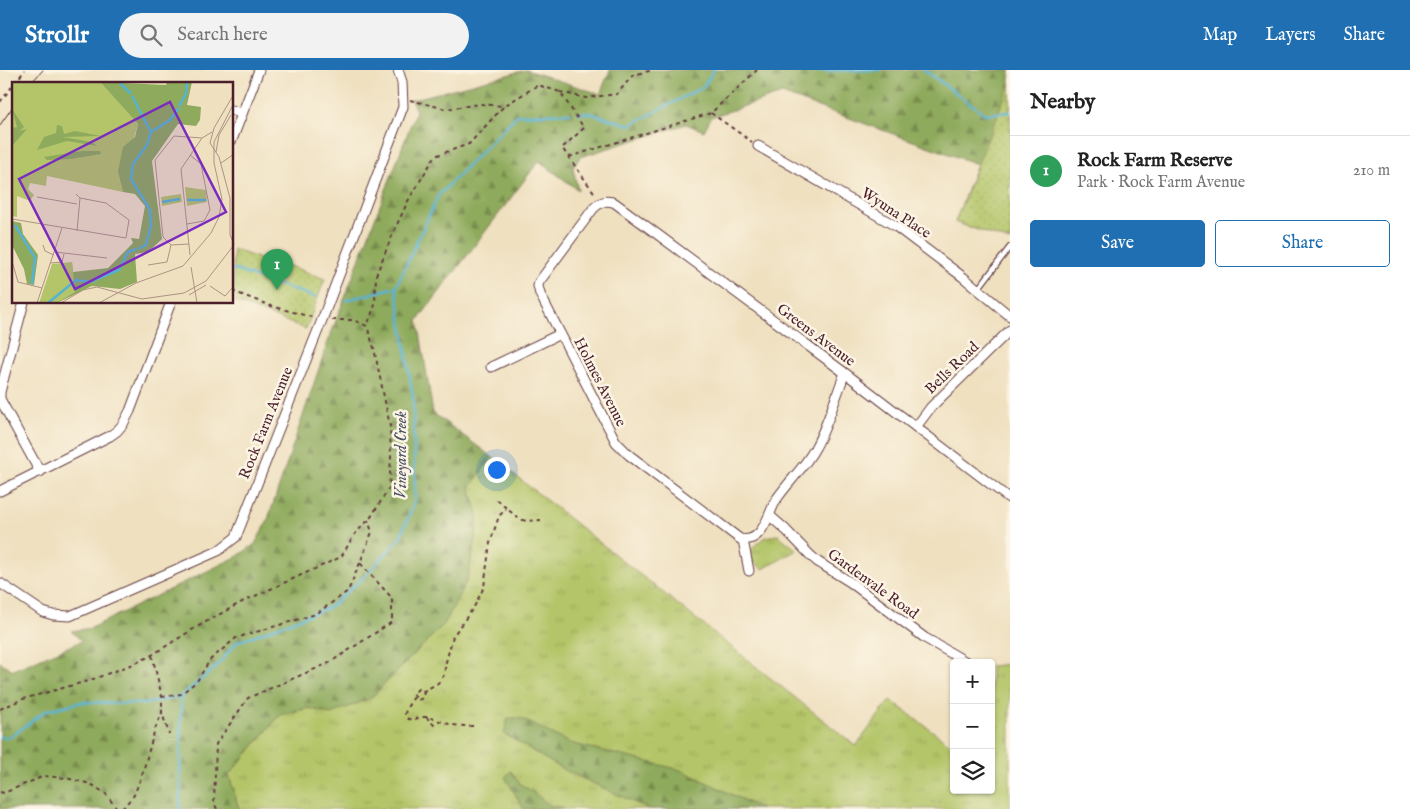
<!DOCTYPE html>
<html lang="en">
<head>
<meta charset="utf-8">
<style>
  :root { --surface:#fff; --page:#f2f2f2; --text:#222; --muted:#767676; --line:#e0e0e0; --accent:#1f6fb2 }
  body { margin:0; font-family:"IM FELL English",serif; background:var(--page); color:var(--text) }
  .controls { position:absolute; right:15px; bottom:15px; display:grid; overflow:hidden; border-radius:5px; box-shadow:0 1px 4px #0004 }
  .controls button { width:45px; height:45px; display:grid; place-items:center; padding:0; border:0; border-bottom:1px solid var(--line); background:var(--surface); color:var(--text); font:25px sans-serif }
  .you { position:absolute; left:496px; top:399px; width:18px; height:18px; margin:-12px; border:4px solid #fff; border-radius:50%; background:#1a73e8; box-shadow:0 0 0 8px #1a73e833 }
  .badge { display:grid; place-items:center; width:32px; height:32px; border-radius:50%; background:var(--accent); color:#fff; font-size:16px; font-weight:700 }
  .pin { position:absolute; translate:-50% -41px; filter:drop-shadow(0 1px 2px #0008) }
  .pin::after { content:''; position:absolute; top:26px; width:18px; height:15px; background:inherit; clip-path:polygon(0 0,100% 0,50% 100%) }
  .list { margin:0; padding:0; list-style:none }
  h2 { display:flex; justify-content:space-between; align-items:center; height:65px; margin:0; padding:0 20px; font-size:21px }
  h2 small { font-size:16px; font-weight:400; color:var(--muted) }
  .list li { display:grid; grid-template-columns:32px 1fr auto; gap:15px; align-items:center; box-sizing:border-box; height:70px; padding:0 20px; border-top:1px solid var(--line) }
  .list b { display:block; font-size:19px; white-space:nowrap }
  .list p { margin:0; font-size:16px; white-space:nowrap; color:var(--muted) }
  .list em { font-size:16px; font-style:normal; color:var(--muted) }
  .actions { display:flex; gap:10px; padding:15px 20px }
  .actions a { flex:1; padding:11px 0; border:1px solid var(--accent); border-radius:5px; text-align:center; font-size:18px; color:var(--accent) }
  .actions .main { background:var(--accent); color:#fff }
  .icon { flex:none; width:28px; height:28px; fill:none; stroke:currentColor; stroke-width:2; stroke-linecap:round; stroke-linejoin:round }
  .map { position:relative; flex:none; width:1010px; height:739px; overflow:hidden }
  header { display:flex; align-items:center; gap:30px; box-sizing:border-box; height:70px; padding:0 25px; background:var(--accent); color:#fff }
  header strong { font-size:24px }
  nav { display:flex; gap:28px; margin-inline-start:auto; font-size:18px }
  .search { width:350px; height:45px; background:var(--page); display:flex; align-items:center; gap:12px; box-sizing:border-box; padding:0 18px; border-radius:28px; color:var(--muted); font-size:19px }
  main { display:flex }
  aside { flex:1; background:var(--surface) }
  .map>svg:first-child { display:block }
  .grass { fill:url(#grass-tufts); stroke:#7e724a }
  .forest { fill:url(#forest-firs); stroke:#6c6444 }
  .park { fill:url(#park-dots); stroke:#7e724a }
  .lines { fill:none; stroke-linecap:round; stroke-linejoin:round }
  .stream { stroke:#55b3d3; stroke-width:2.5 }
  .service-casing { stroke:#633c41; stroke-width:7 }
  .minor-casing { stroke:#633c41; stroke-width:11 }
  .path { stroke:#633c41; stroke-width:2; stroke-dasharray:4 4; stroke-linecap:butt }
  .service { stroke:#fff; stroke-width:4.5 }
  .minor { stroke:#fff; stroke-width:9 }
  .tram { stroke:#4a1f2b; stroke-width:1 }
  .labels { text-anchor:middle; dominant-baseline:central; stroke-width:5; stroke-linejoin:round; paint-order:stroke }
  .street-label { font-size:15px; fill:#4a1f2b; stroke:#fcf5e5 }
  .water-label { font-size:16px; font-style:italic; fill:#4e5366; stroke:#fcf5e5 }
  .inset-river { fill:none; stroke:#55b3d3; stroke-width:2.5 }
  .inset-road { fill:none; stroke:#ad9384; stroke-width:1 }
  .view { fill:#7b2cbf; fill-opacity:0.15; stroke:#7b2cbf; stroke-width:2.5 }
  .inset-edge { fill:none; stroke:#4a1f2b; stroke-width:2.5 }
</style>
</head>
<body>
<header>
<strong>Strollr</strong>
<div class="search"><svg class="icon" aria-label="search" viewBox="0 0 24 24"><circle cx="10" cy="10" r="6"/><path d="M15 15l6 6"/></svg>Search here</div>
<nav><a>Map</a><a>Layers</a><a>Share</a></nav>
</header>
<main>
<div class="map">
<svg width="1010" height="739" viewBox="0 0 1010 739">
  <defs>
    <pattern id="grass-tufts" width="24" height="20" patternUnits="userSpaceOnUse" patternTransform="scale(1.25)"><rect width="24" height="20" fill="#b3c568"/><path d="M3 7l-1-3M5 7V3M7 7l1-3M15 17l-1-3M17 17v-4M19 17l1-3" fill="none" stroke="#9ba95a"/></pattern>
    <pattern id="forest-firs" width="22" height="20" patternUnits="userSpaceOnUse" patternTransform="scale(1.25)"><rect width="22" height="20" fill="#8eaa5c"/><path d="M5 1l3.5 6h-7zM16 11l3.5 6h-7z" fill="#768a4c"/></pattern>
    <pattern id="park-dots" width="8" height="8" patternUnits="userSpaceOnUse" patternTransform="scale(1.25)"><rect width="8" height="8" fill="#b3c568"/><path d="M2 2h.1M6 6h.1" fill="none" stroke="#9ba95a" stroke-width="1.8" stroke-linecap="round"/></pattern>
  </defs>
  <rect width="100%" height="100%" fill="#fcf5e5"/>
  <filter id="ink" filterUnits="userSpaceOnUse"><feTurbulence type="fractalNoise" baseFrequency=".02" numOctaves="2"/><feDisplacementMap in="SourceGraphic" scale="10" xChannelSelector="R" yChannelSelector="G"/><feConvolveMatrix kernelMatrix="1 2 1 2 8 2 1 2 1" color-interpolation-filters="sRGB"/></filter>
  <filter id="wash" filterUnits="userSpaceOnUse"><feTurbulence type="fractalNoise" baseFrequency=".0096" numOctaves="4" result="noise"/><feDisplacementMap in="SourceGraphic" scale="20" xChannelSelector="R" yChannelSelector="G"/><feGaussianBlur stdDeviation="1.12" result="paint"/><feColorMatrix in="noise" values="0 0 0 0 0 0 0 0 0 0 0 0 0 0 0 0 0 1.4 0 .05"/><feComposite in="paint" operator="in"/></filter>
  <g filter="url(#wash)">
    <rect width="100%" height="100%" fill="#efe0c0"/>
    <g class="grass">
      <polygon points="492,387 856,676 890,630 954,677 954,720 991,720 991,596 1010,594 1010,739 239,739 229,705 280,645 308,638 331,644 478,445 470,417"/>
      <path d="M778,465L797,480L763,499L753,492L750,482C758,471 763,466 778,465Z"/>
    </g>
    <g class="forest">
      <polygon points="526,0 600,24 610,0 1010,0 1010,171 955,152 977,94 782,24 711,47 704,61 686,54 580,87 573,98 578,120 539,91 418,250 433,343 492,387 470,417 478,445 475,474 467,510 445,553 371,628 331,644 308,638 280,645 229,705 239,739 0,739 0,592 13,600 82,571 71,561 91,558 238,486 255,474 267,452 329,269 416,41 411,30"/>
      <polygon points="508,648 520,648 570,673 681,700 762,739 649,739 564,700 504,664"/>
      <polygon points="511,701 520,714 536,724 548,735 561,737 564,739 524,739 505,707"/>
    </g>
    <g class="park">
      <polygon points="1010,13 1010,171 955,152"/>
      <polygon points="233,179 266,191 268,188 325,209 306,259 233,231"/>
    </g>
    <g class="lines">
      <g class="stream">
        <polyline points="809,0 812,1 880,0"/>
        <polyline points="924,0 985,44 1010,42"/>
        <polyline points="579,43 589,43 630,55 703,17 714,0"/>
        <polyline points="232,199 315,227"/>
        <polyline points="347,230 396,217"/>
        <polyline points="0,667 9,668 47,640 82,632 145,634 181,626 214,599 237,572 330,537 365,506 400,468 415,430 413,328 396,217 438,126 517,45 569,43"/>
        <polyline points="180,739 181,626"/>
      </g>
    </g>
  </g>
  <g filter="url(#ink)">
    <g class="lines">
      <defs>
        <polyline id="service" points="978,219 1010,177"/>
        <g id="minor">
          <polyline points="232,40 242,44"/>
          <polyline points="232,70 259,0"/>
          <polyline points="758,76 894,155 963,207 1010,246"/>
          <polyline points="24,232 0,322 0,329 40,402"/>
          <polyline points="491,297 560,264"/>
          <path d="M845,303C835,328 828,355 815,378C805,397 788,412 776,430C768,444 763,474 740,469L629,385L616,372L540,224L538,216L539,212L593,139C600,132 606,129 615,133L845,303L1010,429"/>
          <polyline points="916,357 931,337 1010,260"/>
          <polyline points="0,421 110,366 117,361 123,354 130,341 171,232"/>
          <polyline points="770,446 786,460 811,486 818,492 850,512 925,568 968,593"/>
          <polyline points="743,470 749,501"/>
          <polyline points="0,513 43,542 53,545 70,546 218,481 236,467 322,250 403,37 402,12 398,0"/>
        </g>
      </defs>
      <use href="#service" class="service-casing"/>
      <use href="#minor" class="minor-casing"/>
      <g class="path">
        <polyline points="560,22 586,28 617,24 633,5 653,0"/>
        <polyline points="410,30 446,39 480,34 504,36"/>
        <polyline points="0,32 25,0"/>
        <polyline points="711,43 752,72"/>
        <polyline points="569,87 711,43 757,0"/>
        <polyline points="232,221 271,236 315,248"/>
        <polyline points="332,250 353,250 367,256 375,235 376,205 394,161 408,131 435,86 469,74 504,36 538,15 560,22 584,58 562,78 596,125"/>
        <polyline points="497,430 519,449 527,451 541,450"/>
        <polyline points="152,585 162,627 162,643 169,664"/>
        <polyline points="424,621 423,628 418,630 413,624 418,619 424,621 438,613 444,605 446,592 453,566 474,537 484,517 490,473 499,446 506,439"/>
        <polyline points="162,627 181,624 197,611 210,590 236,568 316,544 348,521 360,493 372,462 368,450"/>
        <path d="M414,627C411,632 401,643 407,648C411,652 420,646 426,647C434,648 441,652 449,654C457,656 465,656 473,656"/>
        <polyline points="0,639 23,629 88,611 136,593 152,585 195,558 242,532 341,487 355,464 371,447 389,418 391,388 390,356 374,278 367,256"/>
        <polyline points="426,647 435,656"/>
        <polyline points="0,722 4,723 44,706 66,708 91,714 106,724 117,739"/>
        <polyline points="122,739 134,725 142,705 155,659 162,643"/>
        <polyline points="217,739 214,733 216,674 248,628 329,593 392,552 392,528 360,493"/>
      </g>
      <use href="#service" class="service"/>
      <use href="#minor" class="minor"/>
      <g class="tram">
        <polyline points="30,14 43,0"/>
        <polyline points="0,55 14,35"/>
      </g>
    </g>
  </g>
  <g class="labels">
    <g class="street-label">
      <text transform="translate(896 143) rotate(33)">Wyuna Place</text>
      <text transform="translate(816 265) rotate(37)">Greens Avenue</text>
      <text transform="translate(952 298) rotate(-44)">Bells Road</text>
      <text transform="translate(600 312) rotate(63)">Holmes Avenue</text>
      <text transform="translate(266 353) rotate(-68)">Rock Farm Avenue</text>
      <text transform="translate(873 514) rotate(36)">Gardenvale Road</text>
    </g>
    <g class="water-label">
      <text transform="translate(402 385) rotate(-90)">Vineyard Creek</text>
    </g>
  </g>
  <g transform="translate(12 12)">
    <rect width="221" height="221" fill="#efe0c0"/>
    <path d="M0,0H88L126,42L109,100L111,110L35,94L34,104L18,101L16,107L22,113L18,119L5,114V135L0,134Z" fill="#b3c568"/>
    <path d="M88,0L154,3L155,0H180L175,23L189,25L188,38L184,44L166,42L140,79L150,157L136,170L123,172L125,200L108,207L80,204L45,221H27L60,180L61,190L96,186L121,161L119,156L127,157L133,124L123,112L111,110L106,89L111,65L123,55L126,42ZM0,27L12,45L7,49L15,47L0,64V46L5,45ZM45,43L50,44L52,52L63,49L89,54L51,55L80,60L85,64L55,59L25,68L32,55L44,51ZM70,69H88L89,72L59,77L35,78L32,75ZM0,139L9,141L11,152L26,173L22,203L15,202L12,187L0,163Z" fill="#8eaa5c"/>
    <path d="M173,105L194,108L195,120L175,124ZM169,112L170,120L150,124L149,115ZM60,180L63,210L45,221H27L40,182Z" fill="#b3c568"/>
    <path class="inset-river" d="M108,1L119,12M120,14L139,50M167,24L174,12L175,0M175,118H194M150,120L168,117M3,143L23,176L20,202M126,167L134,163L139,144L138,128L119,97L121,82L135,63L139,50L158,38L167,26M36,221L64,198L78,200L107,188L116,170L124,167"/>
    <path class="inset-road" d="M222,12L202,46L198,61L207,75L218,116V153L222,162M204,70L207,53L219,33M209,81L222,72M25,115L65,122M0,137L114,156L117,138L94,121L68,116L64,112M175,142L192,139L198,128L189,82L178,73M65,149L68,116M177,162L159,163L151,155L143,78L162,54L190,56M31,163L33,169L42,173M43,170L95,176M178,173L169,87L190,56L200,50M0,179L6,200L30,206M39,181L50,180L52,172M136,183L155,180L159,163M179,185L185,221M198,204L213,214L222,204M177,213L194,203M25,221L50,146M49,221L71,208L85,205L130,217L172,211L194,199L222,163M87,221L124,201L171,184L199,151L207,135L210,117L202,81V60L222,21"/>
    <path class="view" d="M158,20L214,130L63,207L7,97Z"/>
    <rect width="221" height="221" class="inset-edge"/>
  </g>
</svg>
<div class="controls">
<button>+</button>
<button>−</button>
<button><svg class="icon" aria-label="layers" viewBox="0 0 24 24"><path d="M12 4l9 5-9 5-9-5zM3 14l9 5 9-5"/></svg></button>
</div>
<div class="you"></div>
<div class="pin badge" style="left:277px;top:220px;background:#2e9e5b">1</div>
</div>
<aside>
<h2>Nearby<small></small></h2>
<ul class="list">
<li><span class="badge" style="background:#2e9e5b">1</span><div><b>Rock Farm Reserve</b><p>Park · Rock Farm Avenue</p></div><em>210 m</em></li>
</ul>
<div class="actions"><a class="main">Save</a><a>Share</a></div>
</aside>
</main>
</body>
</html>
